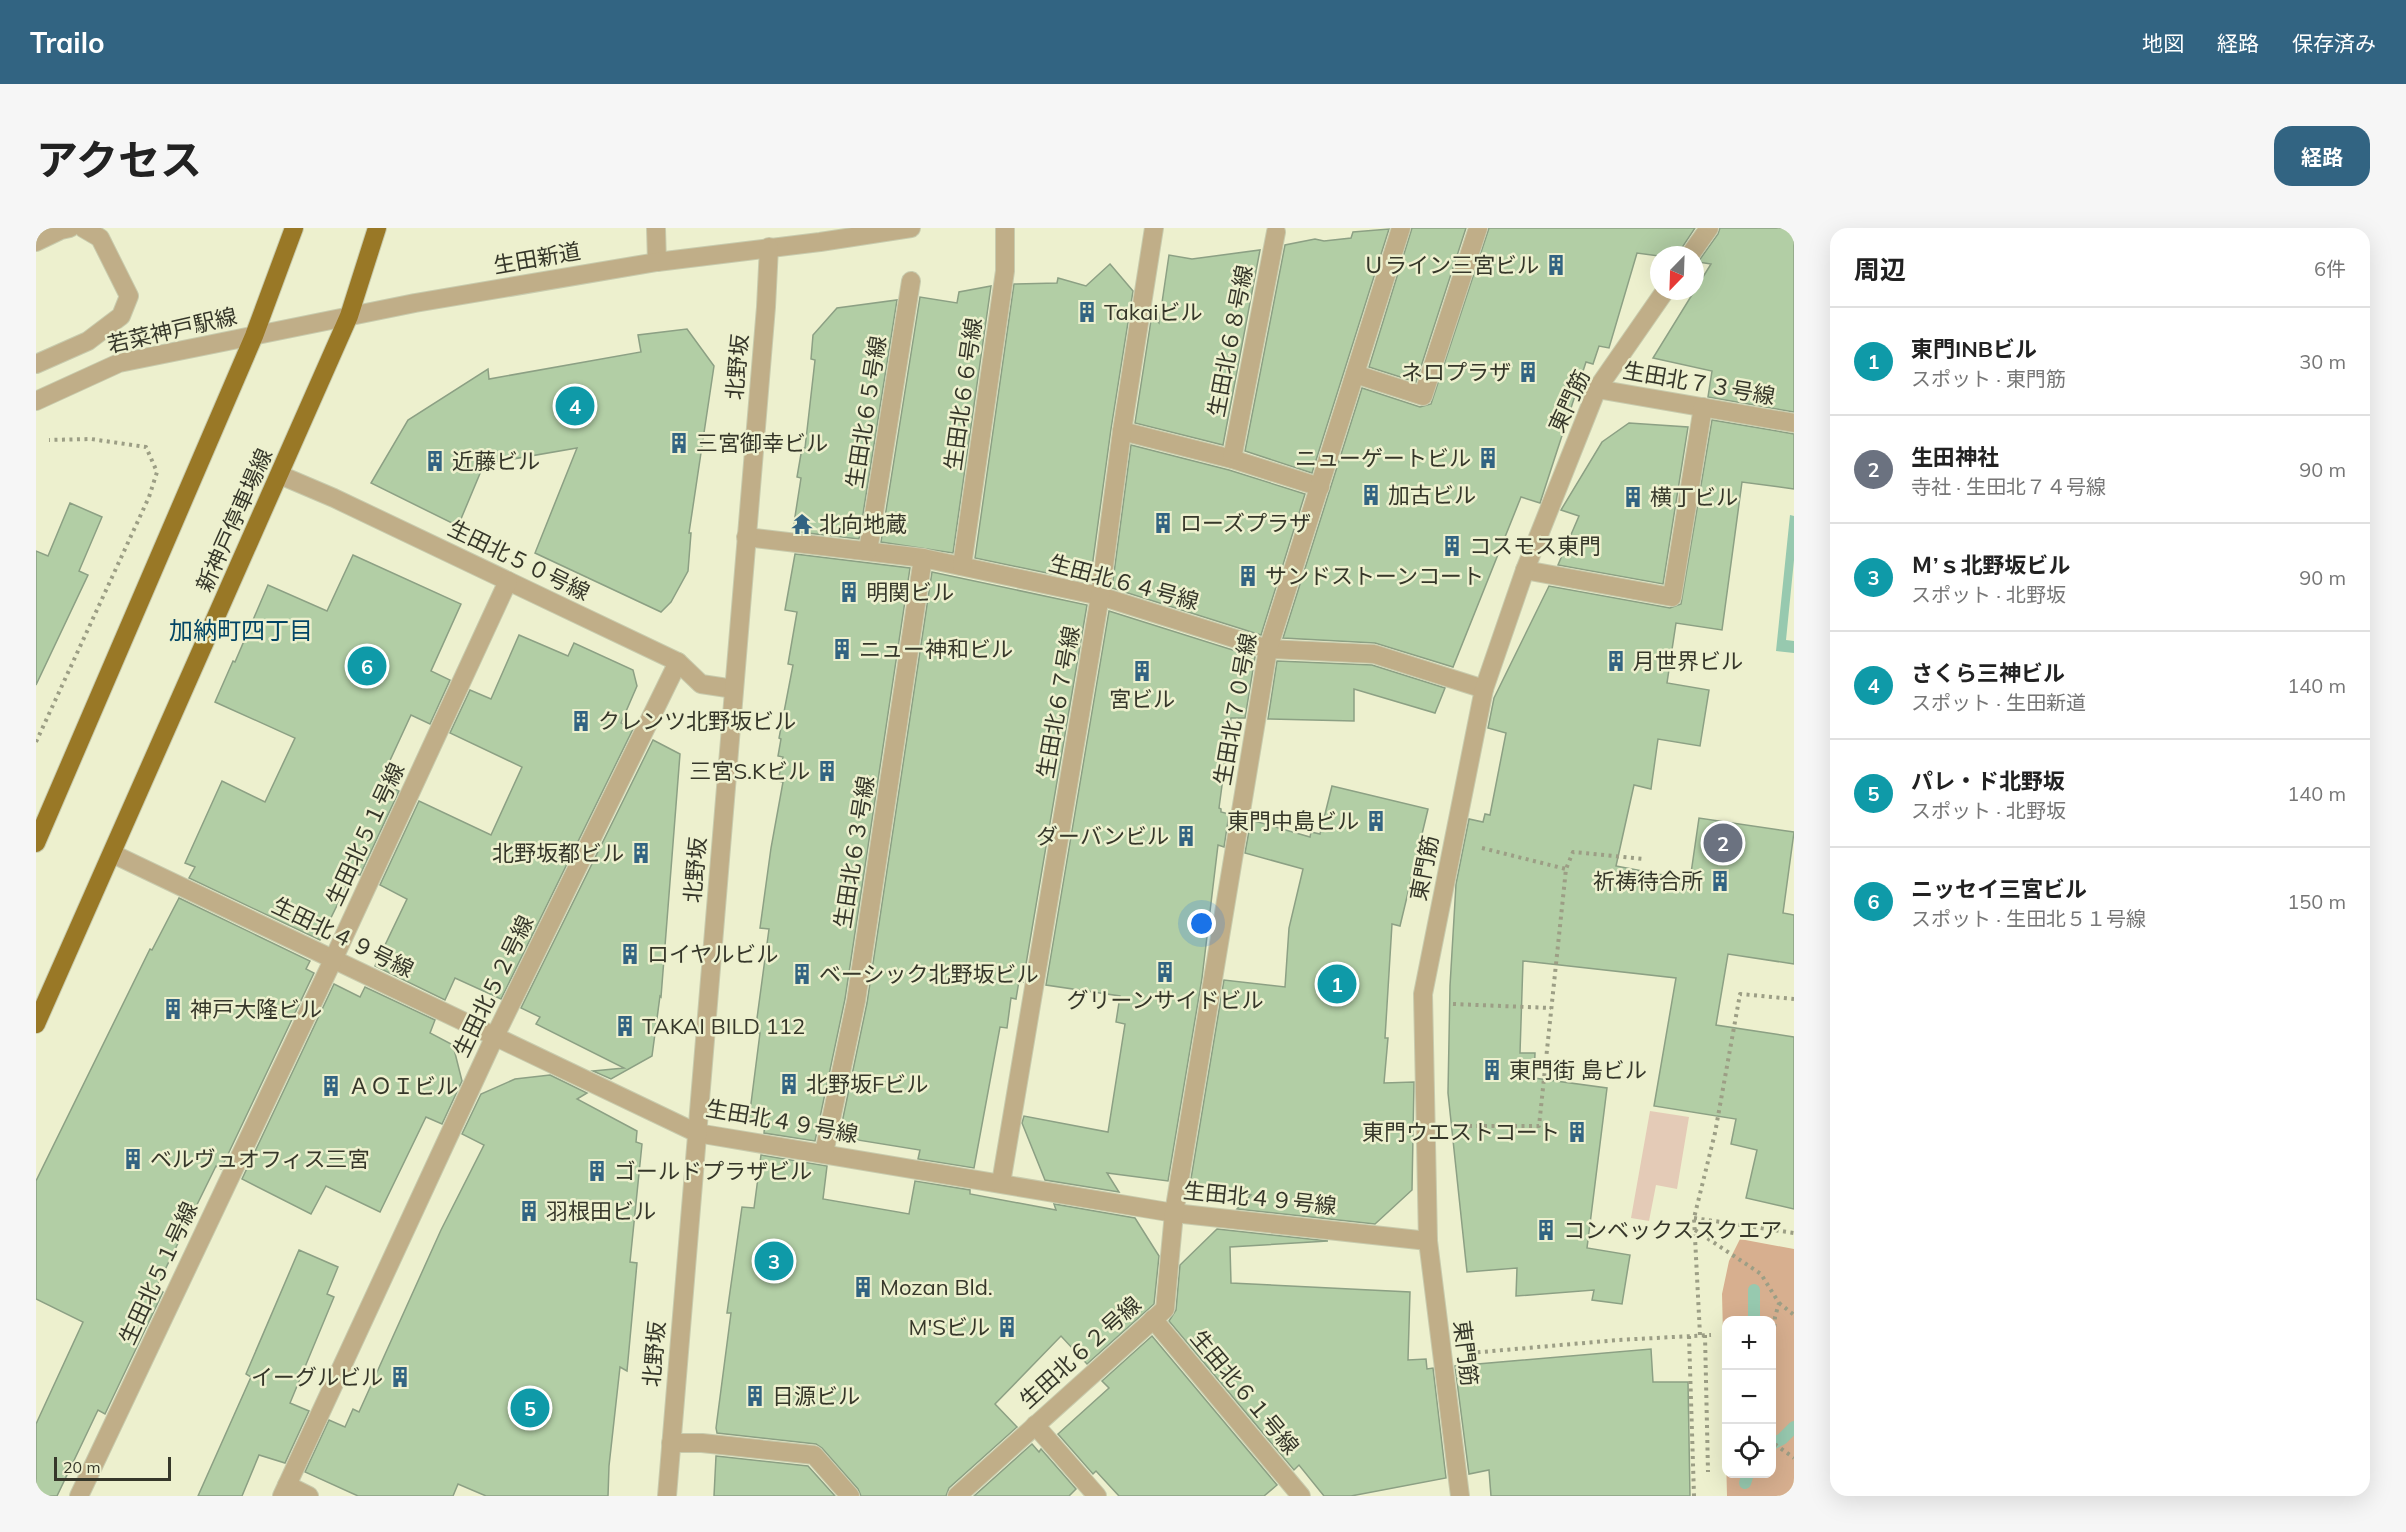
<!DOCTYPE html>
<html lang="ja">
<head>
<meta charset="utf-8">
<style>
  :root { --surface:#fff; --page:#f6f6f6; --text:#222; --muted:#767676; --line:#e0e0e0; --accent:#326482 }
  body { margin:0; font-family:Mulish,"Noto Sans JP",sans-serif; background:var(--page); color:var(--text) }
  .controls { position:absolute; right:18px; bottom:18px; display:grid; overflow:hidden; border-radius:12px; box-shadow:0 6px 24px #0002 }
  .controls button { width:54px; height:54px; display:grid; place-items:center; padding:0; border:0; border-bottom:2px solid var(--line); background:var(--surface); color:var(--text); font:30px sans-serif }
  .compass { position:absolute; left:1614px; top:18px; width:54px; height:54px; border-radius:50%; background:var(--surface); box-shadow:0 6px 24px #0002; rotate:203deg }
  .scale { position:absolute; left:18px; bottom:15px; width:117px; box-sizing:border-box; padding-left:6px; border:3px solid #36372a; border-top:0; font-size:16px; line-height:21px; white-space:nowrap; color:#36372a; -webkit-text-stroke:4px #edf0ce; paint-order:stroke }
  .you { position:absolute; left:1166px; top:696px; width:21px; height:21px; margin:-15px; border:4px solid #fff; border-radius:50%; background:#1a73e8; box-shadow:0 0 0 9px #1a73e833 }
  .badge { display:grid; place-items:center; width:39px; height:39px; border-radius:50%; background:var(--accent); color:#fff; font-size:20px; font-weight:700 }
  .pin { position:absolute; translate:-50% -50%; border:3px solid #fff; box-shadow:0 2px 6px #0006 }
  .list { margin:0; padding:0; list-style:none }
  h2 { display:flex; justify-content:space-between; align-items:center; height:78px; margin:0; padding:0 24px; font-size:26px }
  h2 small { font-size:20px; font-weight:400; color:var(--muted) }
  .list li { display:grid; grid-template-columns:39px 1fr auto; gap:18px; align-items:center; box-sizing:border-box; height:108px; padding:0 24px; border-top:2px solid var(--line) }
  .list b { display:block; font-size:22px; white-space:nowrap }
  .list p { margin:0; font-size:20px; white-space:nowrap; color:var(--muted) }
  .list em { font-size:20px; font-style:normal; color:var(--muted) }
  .icon { flex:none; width:33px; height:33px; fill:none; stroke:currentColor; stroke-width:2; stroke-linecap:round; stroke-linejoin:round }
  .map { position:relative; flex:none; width:1758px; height:1268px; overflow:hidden; border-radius:18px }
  header { display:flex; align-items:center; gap:36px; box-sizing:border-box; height:84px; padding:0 30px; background:var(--accent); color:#fff }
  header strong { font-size:28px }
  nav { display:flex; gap:33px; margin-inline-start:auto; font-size:21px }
  .intro { display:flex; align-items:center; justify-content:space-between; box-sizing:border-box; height:144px; padding:0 36px }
  h1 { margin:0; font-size:42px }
  .button { padding:15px 27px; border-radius:18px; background:var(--accent); color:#fff; font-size:21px; font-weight:700 }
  main { display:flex; gap:36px; padding:0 36px }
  aside { flex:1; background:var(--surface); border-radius:18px; box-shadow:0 6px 24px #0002 }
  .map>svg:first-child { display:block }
  .green { fill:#e4cbb7 }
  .forest { fill:#d7af8f; fill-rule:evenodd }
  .water { fill:#97c9af }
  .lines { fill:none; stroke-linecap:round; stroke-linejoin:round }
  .stream { stroke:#97c9af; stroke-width:12 }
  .building { fill:#b2cea5; stroke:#8ca084; stroke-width:1.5 }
  .minor-casing { stroke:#c8cbad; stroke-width:20 }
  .major-casing { stroke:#c8cbad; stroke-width:20 }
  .path { stroke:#9c9e85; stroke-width:4; stroke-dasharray:3 4.5; stroke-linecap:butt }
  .minor { stroke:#c0ae88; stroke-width:18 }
  .major { stroke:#997826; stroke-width:18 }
  .labels { text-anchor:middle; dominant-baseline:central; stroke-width:5; stroke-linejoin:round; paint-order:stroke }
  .street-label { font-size:22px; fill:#36372a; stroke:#edf0ce }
  .poi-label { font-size:22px; fill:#36372a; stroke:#edf0ce; text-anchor:start }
  .neighbourhood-label { font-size:24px; fill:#024565; stroke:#edf0ce }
</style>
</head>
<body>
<header>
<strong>Trailo</strong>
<nav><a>地図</a><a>経路</a><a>保存済み</a></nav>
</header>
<div class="intro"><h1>アクセス</h1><a class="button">経路</a></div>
<main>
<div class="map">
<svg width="1758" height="1268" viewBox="0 0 1758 1268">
  <rect width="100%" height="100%" fill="#edf0ce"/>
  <polygon class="green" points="1614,883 1653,889 1641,961 1620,957 1613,993 1595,990"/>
  <path class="forest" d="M1704,1011L1758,1021V1268H1691L1686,1066L1693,1033ZM1690,1092H1736V1246H1690Z"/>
  <polygon class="water" points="1754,287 1758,288 1758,332 1750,412 1758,413 1758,425 1740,423"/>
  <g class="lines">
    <g class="stream">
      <polyline points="1718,1062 1718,1092"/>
      <polyline points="1736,1216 1746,1211 1758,1199"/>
      <polyline points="1709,1255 1712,1246"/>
    </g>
  </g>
  <g class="building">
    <polygon points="1376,0 1430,0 1380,154 1333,139"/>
    <polygon points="1453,0 1659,0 1645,21 1643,27 1623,28 1601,25 1573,120 1563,118 1557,136 1550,134 1504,275 1485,269 1417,439 1339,415 1247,410 1326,160 1384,179 1395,176"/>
    <polygon points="1684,0 1758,0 1758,184 1672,169 1676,143 1617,130 1675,36 1662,34 1682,6"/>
    <polygon points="1353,1 1276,245 1209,223 1249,17 1279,11 1288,13 1315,10 1317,4"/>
    <polygon points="1224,22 1187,217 1099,195 1116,86 1123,95 1133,27 1156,31"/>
    <polygon points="1074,36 1097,63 1075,201 1054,354 939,330 978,56 1021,55 1022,50 1050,58"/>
    <polygon points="955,58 917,325 845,314 884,69 921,75 923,64"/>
    <polygon points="861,72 823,311 763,304 764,296 758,295 765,250 761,249 766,220 769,220 779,132 775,131 777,107 801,80"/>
    <polygon points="651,101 678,138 653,305 655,305 652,343 635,374 625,384 499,325 541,220 448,236 422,298 335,255 372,192 452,141 453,151 605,124 602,107"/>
    <polygon points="1676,192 1758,206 1758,261 1706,254 1686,402 1640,395 1631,455 1673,462 1664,518 1622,511 1615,561 1598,557 1580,638 1654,652 1663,590 1758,604 1747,685 1758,687 1758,736 1692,726 1680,797 1758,809 1758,981 1710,970 1721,922 1695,916 1700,891 1618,878 1640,750 1487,733 1484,825 1499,825 1498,850 1571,860 1551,1020 1594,1027 1586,1076 1556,1072 1558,1062 1480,1068 1481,1040 1431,1044 1412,865 1414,758 1420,656 1433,591 1447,594 1449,586 1454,587 1470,505 1452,500 1458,470 1513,358 1634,380 1645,376"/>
    <polygon points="1593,195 1652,199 1627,356 1522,337 1543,288 1525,282 1566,214"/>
    <polygon points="1095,217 1193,242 1269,266 1225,407 1076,360"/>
    <polygon points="34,275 66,289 43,343 52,347 0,457 0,323 12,328"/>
    <polygon points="759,326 874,340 809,771 779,913 728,905 729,893 713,891 724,805 719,805 733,701 724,700 735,620 747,554 742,553 747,529 742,528 745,511 743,510 757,437 752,436 761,384 749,382"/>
    <polygon points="317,327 425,376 395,443 414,452 394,496 375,487 344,554 363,563 324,647 318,645 316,647 284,712 153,650 159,639 149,635 186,553 229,574 259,510 179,474 197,433 199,434 232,357 291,383"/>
    <polygon points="896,344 1051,377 987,754 983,753 980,771 975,770 971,800 964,799 938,940 882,931 884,922 803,909 831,775"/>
    <polygon points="1073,383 1219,429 1209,490 1195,490 1183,580 1185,581 1185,584 1193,586 1188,619 1182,617 1166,750 1132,953 1071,945 1083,964 1009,952 986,895 988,888 1072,904 1089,796 1080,794 1084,768 1010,757"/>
    <polygon points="483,407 532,428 538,415 597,442 601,458 585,495 597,501 465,771 419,750 409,772 339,738 371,671 344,657 383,573 455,607 486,539 414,505 434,462 455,471"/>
    <polygon points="1241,433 1336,437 1409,460 1399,485 1318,461 1318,493 1232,491"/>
    <polygon points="617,512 644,526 625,769 624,768 616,828 575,851 557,843 588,840 500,796 504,789 485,780"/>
    <polygon points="1296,558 1392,581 1364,698 1356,696 1349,810 1352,810 1348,855 1378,854 1376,962 1339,996 1201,981 1215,967 1154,957 1188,752 1249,759 1253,700 1267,641 1209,625 1215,592 1274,609 1275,604 1284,606"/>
    <polygon points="143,670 274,733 270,741 278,745 185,941 180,938 120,1060 127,1064 69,1186 62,1182 21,1268 0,1268 0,1196 47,1094 0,1071 0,953 114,721 116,722"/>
    <polygon points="298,756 324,769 329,759 399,792 394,805 417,817 426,853 406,896 390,889 344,984 290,958 275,986 206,951"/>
    <polygon points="514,847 551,865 541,871 601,903 600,914 606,916 594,1034 601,1035 591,1143 584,1139 573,1238 572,1268 450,1268 422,1256 417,1268 322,1268 269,1244 293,1192 309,1199 317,1181 323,1184 405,1002 448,917 426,906 445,866 479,851"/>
    <polygon points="725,927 791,938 787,971 873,986 879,953 934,962 934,966 1020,982 1018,976 1099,990 1123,1028 1118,1076 1051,1136 1025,1108 959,1176 981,1199 913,1260 910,1268 825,1268 822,1261 786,1220 780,1216 681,1205 680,1200 695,1085 691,1085 706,979 718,980"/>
    <polygon points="1181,1001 1292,1013 1194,1019 1195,1055 1374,1064 1372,1132 1390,1131 1391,1141 1397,1140 1410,1250 1315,1268 1288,1268 1263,1237 1258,1242 1133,1093 1140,1082 1144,1037"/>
    <polygon points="263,1022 302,1039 291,1066 298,1069 254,1175 273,1183 249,1235 223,1227 206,1268 162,1268 215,1149 210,1146"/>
    <polygon points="1116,1108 1241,1257 1228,1268 1083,1268 1060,1243 1057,1246 1022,1206 1073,1160 1066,1153"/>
    <polygon points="1615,1121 1617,1154 1652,1154 1654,1268 1455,1268 1453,1242 1433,1246 1419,1138"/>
    <polygon points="996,1216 1003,1224 1005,1221 1040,1261 1033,1268 938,1268"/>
    <polygon points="680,1228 772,1238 799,1268 678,1268"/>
  </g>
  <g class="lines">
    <defs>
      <g id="minor">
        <polyline points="620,0 621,34"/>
        <polyline points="0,14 25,2 34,0"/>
        <polyline points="1654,27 1673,0"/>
        <polyline points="0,136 52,113 85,88 93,68 64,10 47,0"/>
        <polyline points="1319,146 1387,168 1442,0"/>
        <polyline points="1561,161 1758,195"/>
        <polyline points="0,173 83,135 379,75 621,34 784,14 875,0"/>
        <polyline points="1086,203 1196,231 1284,259"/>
        <polyline points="1196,231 1240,4"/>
        <polyline points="244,247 298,270 642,434 665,456 698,461"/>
        <polyline points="710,309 887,330 1064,368 1232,421 1338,426 1448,461"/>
        <polyline points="832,323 875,53"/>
        <polyline points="926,338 969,43 969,0"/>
        <polyline points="1489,342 1636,369 1667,179"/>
        <polyline points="77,626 661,905 1138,985 1392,1013"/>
        <polyline points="788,925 820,773 887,330"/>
        <polyline points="965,955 1064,368 1086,203 1118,0"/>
        <polyline points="1117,1091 1265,1268"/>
        <polyline points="999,1197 1061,1268"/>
        <polyline points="635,1215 666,1215 778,1227 814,1268"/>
        <polyline points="251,1257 273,1268"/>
        <polyline points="43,1268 297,732 472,353"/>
        <polyline points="246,1268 459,808 642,434"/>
        <polyline points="631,1268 730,79 733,19"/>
        <polyline points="921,1268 1129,1081 1138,985 1232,421 1365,0"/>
        <polyline points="1424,1268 1392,1013 1387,766 1448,461 1489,342 1561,161 1629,63"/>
      </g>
      <g id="major">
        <polyline points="0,615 218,108 258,0"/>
        <polyline points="0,796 313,88 341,0"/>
      </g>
    </defs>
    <use href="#minor" class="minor-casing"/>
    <use href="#major" class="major-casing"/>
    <g class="path">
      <polyline points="0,514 113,269 121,244 110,219 55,211 13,212"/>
      <polyline points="1446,620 1530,641"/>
      <polyline points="1417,776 1515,780"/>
      <polyline points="1418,898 1503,898 1530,641 1537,624 1608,631"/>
      <polyline points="1658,990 1758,1005"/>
      <polyline points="1659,1002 1725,1046 1743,1075 1739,1089 1736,1134"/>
      <polyline points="1743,1075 1758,1087"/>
      <polyline points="1664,1107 1658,990 1679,905 1704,766 1758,771"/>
      <polyline points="1669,1107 1672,1244"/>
      <polyline points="1653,1108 1658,1268"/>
      <polyline points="1434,1125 1582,1112 1675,1107"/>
      <polyline points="1736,1209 1740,1217 1758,1230"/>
    </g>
    <use href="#minor" class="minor"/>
    <use href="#major" class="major"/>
  </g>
  <defs>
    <symbol id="building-bare" viewBox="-9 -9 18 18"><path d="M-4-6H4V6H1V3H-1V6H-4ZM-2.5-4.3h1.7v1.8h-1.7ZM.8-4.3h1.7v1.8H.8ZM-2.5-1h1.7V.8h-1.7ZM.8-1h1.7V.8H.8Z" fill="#326482" stroke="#edf0ce" stroke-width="2.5" paint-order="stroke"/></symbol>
    <symbol id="temple-bare" viewBox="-9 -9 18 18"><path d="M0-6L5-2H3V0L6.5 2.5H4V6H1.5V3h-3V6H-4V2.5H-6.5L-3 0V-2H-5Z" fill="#326482" stroke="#edf0ce" stroke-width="2.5" paint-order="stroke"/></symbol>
  </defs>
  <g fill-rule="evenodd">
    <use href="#building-bare" x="1505" y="22" width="30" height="30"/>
    <use href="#building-bare" x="1036" y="69" width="30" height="30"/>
    <use href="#building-bare" x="1477" y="129" width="30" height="30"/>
    <use href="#building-bare" x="628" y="200" width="30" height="30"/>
    <use href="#building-bare" x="1437" y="215" width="30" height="30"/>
    <use href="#building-bare" x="384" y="218" width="30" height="30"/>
    <use href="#building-bare" x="1320" y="252" width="30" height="30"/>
    <use href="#building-bare" x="1582" y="254" width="30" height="30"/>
    <use href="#building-bare" x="1112" y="280" width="30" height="30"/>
    <use href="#temple-bare" x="751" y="281" width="30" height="30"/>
    <use href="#building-bare" x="1401" y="303" width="30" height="30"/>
    <use href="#building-bare" x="1197" y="333" width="30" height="30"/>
    <use href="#building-bare" x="798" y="349" width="30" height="30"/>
    <use href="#building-bare" x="791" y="406" width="30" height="30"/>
    <use href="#building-bare" x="1565" y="418" width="30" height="30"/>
    <use href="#building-bare" x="1091" y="428" width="30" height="30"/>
    <use href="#building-bare" x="530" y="478" width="30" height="30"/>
    <use href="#building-bare" x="776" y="528" width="30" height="30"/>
    <use href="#building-bare" x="1325" y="578" width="30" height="30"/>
    <use href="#building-bare" x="1135" y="593" width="30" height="30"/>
    <use href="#building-bare" x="590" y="610" width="30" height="30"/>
    <use href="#building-bare" x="1669" y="638" width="30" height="30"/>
    <use href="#building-bare" x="579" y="711" width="30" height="30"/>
    <use href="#building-bare" x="1114" y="729" width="30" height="30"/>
    <use href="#building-bare" x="751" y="731" width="30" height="30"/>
    <use href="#building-bare" x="122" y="766" width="30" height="30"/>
    <use href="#building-bare" x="574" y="783" width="30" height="30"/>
    <use href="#building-bare" x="1441" y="827" width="30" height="30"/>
    <use href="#building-bare" x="738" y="841" width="30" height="30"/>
    <use href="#building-bare" x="280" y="843" width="30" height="30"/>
    <use href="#building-bare" x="1526" y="889" width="30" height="30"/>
    <use href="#building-bare" x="82" y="916" width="30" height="30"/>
    <use href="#building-bare" x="546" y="928" width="30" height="30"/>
    <use href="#building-bare" x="478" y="968" width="30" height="30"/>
    <use href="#building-bare" x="1495" y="987" width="30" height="30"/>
    <use href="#building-bare" x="812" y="1044" width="30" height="30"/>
    <use href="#building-bare" x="956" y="1084" width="30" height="30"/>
    <use href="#building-bare" x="349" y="1134" width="30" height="30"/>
    <use href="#building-bare" x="704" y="1153" width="30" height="30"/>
  </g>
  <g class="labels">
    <g class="street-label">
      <text transform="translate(501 30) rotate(-10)">生田新道</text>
      <text transform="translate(136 102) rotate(-13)">若菜神戸駅線</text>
      <text transform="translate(1194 113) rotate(-79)">生田北６８号線</text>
      <text transform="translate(701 139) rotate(-85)">北野坂</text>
      <text transform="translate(1663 155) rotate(10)">生田北７３号線</text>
      <text transform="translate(927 166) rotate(-82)">生田北６６号線</text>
      <text transform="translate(1533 173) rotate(-65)">東門筋</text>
      <text transform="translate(830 184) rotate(-81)">生田北６５号線</text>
      <text transform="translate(198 292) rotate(-66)">新神戸停車場線</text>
      <text transform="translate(483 332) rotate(26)">生田北５０号線</text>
      <text transform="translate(1088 354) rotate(15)">生田北６４号線</text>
      <text transform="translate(1022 474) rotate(-80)">生田北６７号線</text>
      <text transform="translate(1199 481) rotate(-80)">生田北７０号線</text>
      <text transform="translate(329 606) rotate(-65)">生田北５１号線</text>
      <text transform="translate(818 624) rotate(-81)">生田北６３号線</text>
      <text transform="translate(1388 640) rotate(-79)">東門筋</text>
      <text transform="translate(659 642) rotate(-85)">北野坂</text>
      <text transform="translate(307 709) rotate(26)">生田北４９号線</text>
      <text transform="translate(457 758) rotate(-64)">生田北５２号線</text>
      <text transform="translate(746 893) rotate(10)">生田北４９号線</text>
      <text transform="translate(1224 970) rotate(6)">生田北４９号線</text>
      <text transform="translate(122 1045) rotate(-65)">生田北５１号線</text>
      <text transform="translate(1044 1124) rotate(-42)">生田北６２号線</text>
      <text transform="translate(1430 1125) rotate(83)">東門筋</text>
      <text transform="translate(618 1126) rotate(-85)">北野坂</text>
      <text transform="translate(1209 1164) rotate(50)">生田北６１号線</text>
    </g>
    <g class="poi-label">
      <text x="1503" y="37" text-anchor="end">Ｕライン三宮ビル</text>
      <text x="1068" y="84">Takaiビル</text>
      <text x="1475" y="144" text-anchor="end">ネロプラザ</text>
      <text x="660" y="215">三宮御幸ビル</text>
      <text x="1435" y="230" text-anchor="end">ニューゲートビル</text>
      <text x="416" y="233">近藤ビル</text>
      <text x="1352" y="267">加古ビル</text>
      <text x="1614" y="269">横丁ビル</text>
      <text x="1144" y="295">ローズプラザ</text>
      <text x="783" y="296">北向地蔵</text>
      <text x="1433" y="318">コスモス東門</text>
      <text x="1229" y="348">サンドストーンコート</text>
      <text x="830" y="364">明関ビル</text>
      <text x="823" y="421">ニュー神和ビル</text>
      <text x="1597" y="433">月世界ビル</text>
      <text x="1106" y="471" text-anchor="middle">宮ビル</text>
      <text x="562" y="493">クレンツ北野坂ビル</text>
      <text x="774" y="543" text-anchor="end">三宮S.Kビル</text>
      <text x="1323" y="593" text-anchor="end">東門中島ビル</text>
      <text x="1133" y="608" text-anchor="end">ダーバンビル</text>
      <text x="588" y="625" text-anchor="end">北野坂都ビル</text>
      <text x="1667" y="653" text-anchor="end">祈祷待合所</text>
      <text x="611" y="726">ロイヤルビル</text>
      <text x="783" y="746">ベーシック北野坂ビル</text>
      <text x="1129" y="772" text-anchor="middle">グリーンサイドビル</text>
      <text x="154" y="781">神戸大隆ビル</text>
      <text x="606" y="798">TAKAI BILD 112</text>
      <text x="1473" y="842">東門街 島ビル</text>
      <text x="770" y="856">北野坂Fビル</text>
      <text x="312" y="858">ＡＯＩビル</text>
      <text x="1524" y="904" text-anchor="end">東門ウエストコート</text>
      <text x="114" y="931">ベルヴュオフィス三宮</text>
      <text x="578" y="943">ゴールドプラザビル</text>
      <text x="510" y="983">羽根田ビル</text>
      <text x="1527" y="1002">コンベックススクエア</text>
      <text x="844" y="1059">Mozan Bld.</text>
      <text x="954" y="1099" text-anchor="end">M'Sビル</text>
      <text x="347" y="1149" text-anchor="end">イーグルビル</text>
      <text x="736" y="1168">日源ビル</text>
    </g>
    <g class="neighbourhood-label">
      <text x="205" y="402">加納町四丁目</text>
    </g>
  </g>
</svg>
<div class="controls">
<button>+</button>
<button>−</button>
<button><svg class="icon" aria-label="locate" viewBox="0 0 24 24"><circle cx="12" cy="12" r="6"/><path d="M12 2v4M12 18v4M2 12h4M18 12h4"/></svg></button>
</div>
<svg class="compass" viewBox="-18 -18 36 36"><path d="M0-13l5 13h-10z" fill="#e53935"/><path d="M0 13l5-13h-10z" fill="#767676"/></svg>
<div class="scale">20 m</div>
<div class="you"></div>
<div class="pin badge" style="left:1301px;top:756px;background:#0f9aa8">1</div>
<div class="pin badge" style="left:1687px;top:615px;background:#6b7280">2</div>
<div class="pin badge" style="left:738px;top:1033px;background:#0f9aa8">3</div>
<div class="pin badge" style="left:539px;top:178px;background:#0f9aa8">4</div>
<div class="pin badge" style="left:494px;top:1180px;background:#0f9aa8">5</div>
<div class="pin badge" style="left:331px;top:438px;background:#0f9aa8">6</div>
</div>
<aside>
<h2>周辺<small>6件</small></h2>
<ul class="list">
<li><span class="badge" style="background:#0f9aa8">1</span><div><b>東門INBビル</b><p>スポット · 東門筋</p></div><em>30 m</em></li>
<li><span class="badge" style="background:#6b7280">2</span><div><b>生田神社</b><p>寺社 · 生田北７４号線</p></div><em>90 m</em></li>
<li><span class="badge" style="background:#0f9aa8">3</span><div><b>Ｍ’ｓ北野坂ビル</b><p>スポット · 北野坂</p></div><em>90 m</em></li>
<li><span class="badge" style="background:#0f9aa8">4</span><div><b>さくら三神ビル</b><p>スポット · 生田新道</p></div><em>140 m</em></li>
<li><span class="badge" style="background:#0f9aa8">5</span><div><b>パレ・ド北野坂</b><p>スポット · 北野坂</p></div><em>140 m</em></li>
<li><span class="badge" style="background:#0f9aa8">6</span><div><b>ニッセイ三宮ビル</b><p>スポット · 生田北５１号線</p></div><em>150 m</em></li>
</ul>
</aside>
</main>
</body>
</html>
